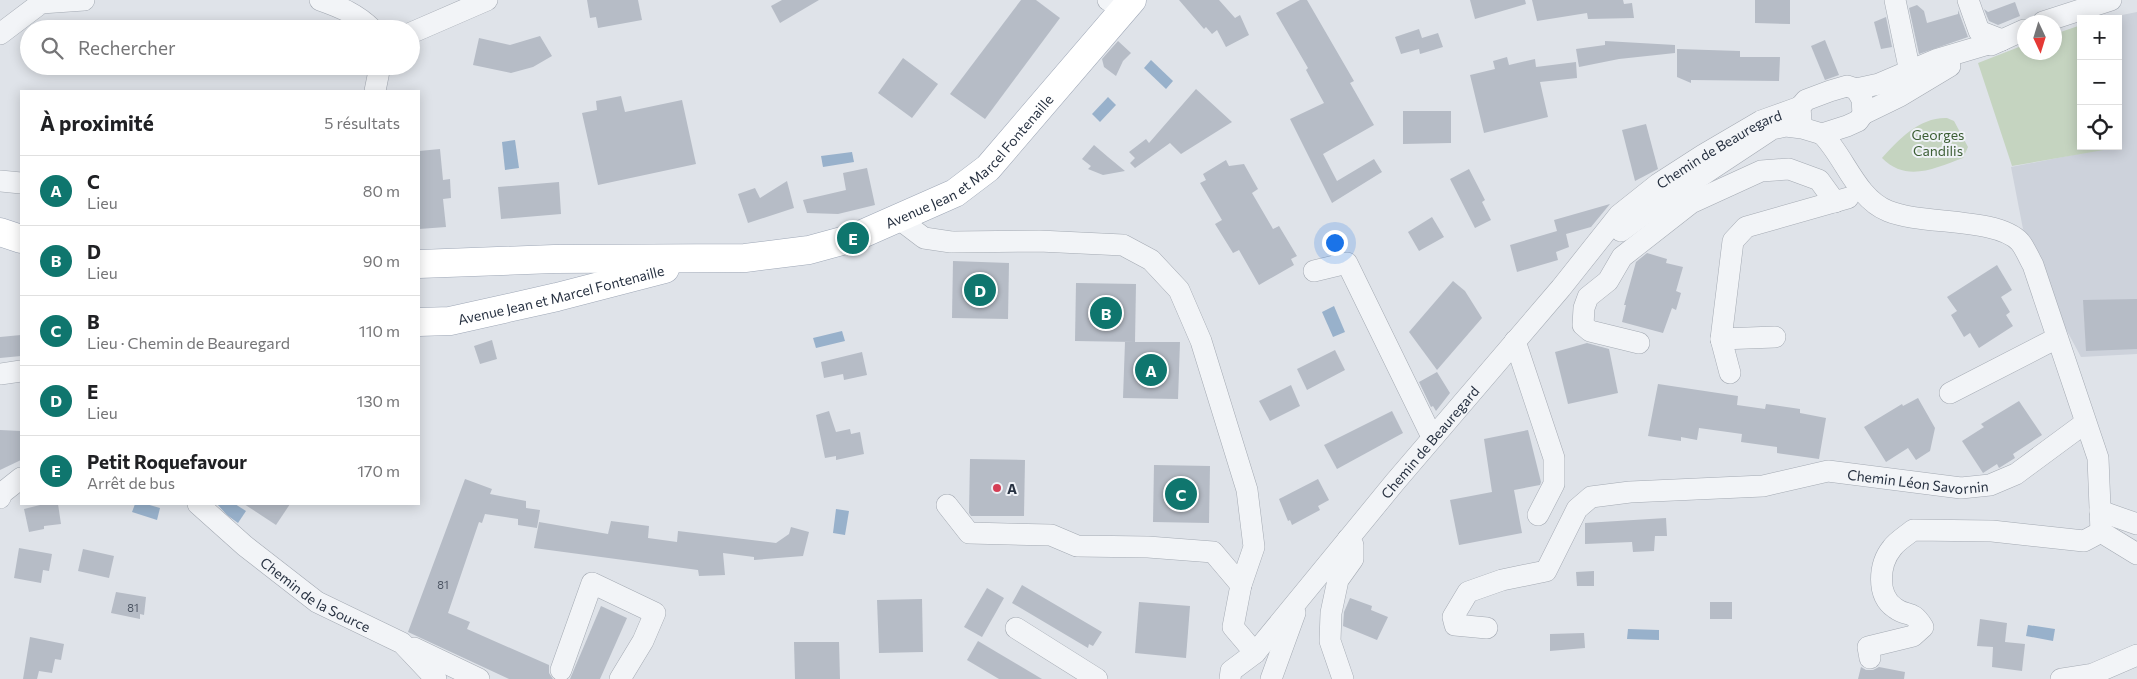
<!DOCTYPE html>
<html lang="fr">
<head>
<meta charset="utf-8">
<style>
  :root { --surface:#fff; --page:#f6f6f6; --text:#202124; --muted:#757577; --line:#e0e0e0; --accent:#0f766e }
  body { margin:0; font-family:Commissioner,sans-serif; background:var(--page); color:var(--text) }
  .controls { position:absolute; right:15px; top:15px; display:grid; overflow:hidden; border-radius:0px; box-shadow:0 2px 12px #0003 }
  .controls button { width:45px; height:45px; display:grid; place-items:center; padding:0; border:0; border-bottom:1px solid var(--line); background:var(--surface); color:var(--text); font:25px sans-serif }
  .compass { position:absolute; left:2017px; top:15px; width:45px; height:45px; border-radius:50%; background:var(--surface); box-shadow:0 2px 12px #0003; rotate:176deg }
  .you { position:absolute; left:1334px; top:242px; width:18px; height:18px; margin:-12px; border:4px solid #fff; border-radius:50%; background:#1a73e8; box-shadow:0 0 0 8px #1a73e833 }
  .badge { display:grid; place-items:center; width:32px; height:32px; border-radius:50%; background:var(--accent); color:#fff; font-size:16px; font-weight:700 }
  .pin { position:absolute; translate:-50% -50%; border:2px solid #fff; box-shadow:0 1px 5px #0006 }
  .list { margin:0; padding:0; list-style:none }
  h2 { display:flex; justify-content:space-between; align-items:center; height:65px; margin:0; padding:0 20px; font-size:21px }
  h2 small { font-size:16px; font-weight:400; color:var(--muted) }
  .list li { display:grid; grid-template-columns:32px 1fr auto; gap:15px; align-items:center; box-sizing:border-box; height:70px; padding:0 20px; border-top:1px solid var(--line) }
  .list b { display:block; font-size:19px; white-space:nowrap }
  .list p { margin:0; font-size:16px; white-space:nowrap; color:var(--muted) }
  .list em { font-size:16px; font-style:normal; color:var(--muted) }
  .icon { flex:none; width:28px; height:28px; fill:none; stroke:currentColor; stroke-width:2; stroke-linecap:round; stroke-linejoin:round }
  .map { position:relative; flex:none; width:2137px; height:679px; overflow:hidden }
  .search { position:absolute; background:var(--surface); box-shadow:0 2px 12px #0003; left:20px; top:20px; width:400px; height:55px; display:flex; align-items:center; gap:12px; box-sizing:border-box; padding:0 18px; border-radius:28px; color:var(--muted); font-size:19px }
  .panel { position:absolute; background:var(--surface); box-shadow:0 2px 12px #0003; left:20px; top:90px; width:400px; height:415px; border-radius:0px }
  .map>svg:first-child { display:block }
  .built { fill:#cdd2db }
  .green { fill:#c5d4c0 }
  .water { fill:#98b1cb }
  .building { fill:#b6bcc6 }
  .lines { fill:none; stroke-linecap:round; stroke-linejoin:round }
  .minor-casing { stroke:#a4aab3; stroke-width:22 }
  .major-casing { stroke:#9ea7b6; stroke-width:29 }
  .minor { stroke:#f2f4f7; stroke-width:21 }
  .major { stroke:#fff; stroke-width:28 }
  .poi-dot { fill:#d53e55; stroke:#eff2f7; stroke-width:2 }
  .labels { text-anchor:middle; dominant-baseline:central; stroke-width:4; stroke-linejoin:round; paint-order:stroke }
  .number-label { font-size:11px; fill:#4b5462 }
  .park-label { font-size:14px; fill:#3c5e34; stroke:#eff2f7 }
  .street-label { font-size:14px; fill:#273141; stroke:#eff2f7 }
  .poi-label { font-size:14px; font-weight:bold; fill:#273141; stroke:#eff2f7; text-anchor:start }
</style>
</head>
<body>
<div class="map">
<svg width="2137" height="679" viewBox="0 0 2137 679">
  <rect width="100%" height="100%" fill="#dfe3e9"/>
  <polygon class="built" points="2137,12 2137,354 2081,357 2060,318 2046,277 2023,229 2011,167 2118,146 2118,19 2102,19"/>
  <g class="green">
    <polygon points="2081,25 2081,146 2115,146 2115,148 2012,166 1978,63 2024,45 2024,52 2054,52 2055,34"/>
    <path d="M1947,118L1954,121L1968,147L1963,158C1935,168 1907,183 1882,158C1899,139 1920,117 1947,118Z"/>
  </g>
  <g class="water">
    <polygon points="1151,60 1173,81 1166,89 1144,68"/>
    <polygon points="1108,97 1116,105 1100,122 1092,114"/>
    <polygon points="515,140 519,168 505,170 502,142"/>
    <polygon points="852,152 854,162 823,167 821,156"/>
    <polygon points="1334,306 1345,332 1333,337 1322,312"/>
    <polygon points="842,331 845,341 816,348 813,338"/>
    <polygon points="135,504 146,504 160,508 157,520 132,512"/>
    <polygon points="217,504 235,504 246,511 238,523 227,515"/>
    <polygon points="836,509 849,511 845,535 833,533"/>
    <polygon points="2028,625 2055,629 2053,641 2026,636"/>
    <polygon points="1628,629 1659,630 1659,640 1627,639"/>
  </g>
  <g class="building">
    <polygon points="587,0 638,0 642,20 598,28 596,17 590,18"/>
    <polygon points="782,0 819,0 780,23 771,6"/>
    <polygon points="1021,0 1036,0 1060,18 985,119 950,94"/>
    <polygon points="1179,0 1219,0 1235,18 1240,15 1249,35 1226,47 1217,30 1212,34 1206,27 1204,29"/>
    <polygon points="1300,0 1307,0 1354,81 1350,83 1374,125 1323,154 1337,181 1374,159 1382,172 1332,203 1290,119 1324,103 1306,70 1308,68 1276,13"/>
    <polygon points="1470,0 1525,0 1526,4 1475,19"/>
    <polygon points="1532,0 1623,0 1624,4 1632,3 1634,18 1588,19 1587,13 1537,21"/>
    <polygon points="1755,0 1790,0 1790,24 1755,23"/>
    <polygon points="2015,2 2020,16 1998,25 1989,21 1984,9 1988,12"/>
    <polygon points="1917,5 1924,11 1927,23 1958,14 1958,10 1968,37 1919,54 1909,8"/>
    <polygon points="1886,17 1892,47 1881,49 1874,22"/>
    <polygon points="1419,29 1422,38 1438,33 1443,47 1420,54 1419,49 1401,54 1395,37"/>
    <polygon points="540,36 552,56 533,67 511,73 473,65 479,38 510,45"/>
    <polygon points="1825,40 1839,75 1825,80 1811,46"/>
    <polygon points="1118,41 1131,53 1123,61 1116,76 1104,67 1102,59"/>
    <polygon points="1605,41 1675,45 1675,53 1619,59 1579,67 1576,49 1605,45"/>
    <polygon points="1677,49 1740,51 1740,57 1780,57 1779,81 1691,80 1691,83 1677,77"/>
    <polygon points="1507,57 1509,65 1535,59 1536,67 1576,62 1577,78 1540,82 1548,117 1484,133 1470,75 1495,69 1493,61"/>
    <polygon points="903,58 938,84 912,118 878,93"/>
    <polygon points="1196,89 1232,122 1181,154 1170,143 1135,168 1130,163 1135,158 1129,152 1146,139 1149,143"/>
    <polygon points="621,96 625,112 682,100 696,164 598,185 582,113 597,110 596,101"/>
    <polygon points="1403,111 1451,111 1451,143 1403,144"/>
    <polygon points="1646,124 1658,169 1635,181 1622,130"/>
    <polygon points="1094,145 1108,157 1125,171 1103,175 1088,169 1091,166 1082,159"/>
    <polygon points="440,149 443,180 450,179 451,198 443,199 446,227 419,229 419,151"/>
    <polygon points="1226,160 1229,166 1244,164 1258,189 1252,193 1273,229 1279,226 1297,256 1291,259 1294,265 1259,285 1239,250 1233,253 1215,224 1222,220 1200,183 1206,180 1203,174"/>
    <polygon points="867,168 875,205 838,214 807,213 803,200 846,190 843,173"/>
    <polygon points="1469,169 1485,200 1482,202 1491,220 1475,228 1450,179"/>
    <polygon points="787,181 794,208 748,223 738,194 755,188 760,198"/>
    <polygon points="559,182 561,214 501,219 498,187"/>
    <polygon points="1610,204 1591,227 1566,234 1569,247 1556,252 1558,260 1517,272 1510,245 1557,231 1554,220"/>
    <polygon points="1432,217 1444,237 1419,251 1408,232"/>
    <polygon points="1647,253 1667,259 1666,263 1683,267 1676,291 1681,293 1676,310 1672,308 1663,333 1622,322 1626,305 1624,305 1636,262"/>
    <polygon points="953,261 1009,263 1008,319 952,318"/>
    <polygon points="1997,265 2012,290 2001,297 2010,312 2006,315 2013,326 1979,348 1970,333 1964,337 1951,315 1957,311 1947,297"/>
    <polygon points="1453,281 1465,291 1482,318 1437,370 1409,332"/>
    <polygon points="1076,283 1136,284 1135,342 1075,341"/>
    <polygon points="2137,299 2137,349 2086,351 2083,300"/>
    <polygon points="21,335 21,356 0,358 0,337"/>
    <polygon points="492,340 497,359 480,364 474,346"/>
    <polygon points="1125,342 1180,342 1178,399 1123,398"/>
    <polygon points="1587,343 1609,349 1618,393 1568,404 1555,352"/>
    <polygon points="1335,350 1345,370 1307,390 1297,369"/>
    <polygon points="862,352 867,375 844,380 843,374 824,378 821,362"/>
    <polygon points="1437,372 1450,393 1436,411 1433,406 1431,407 1419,382"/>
    <polygon points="1658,384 1738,396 1737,405 1765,409 1766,404 1800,409 1800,413 1826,418 1819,459 1777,453 1777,447 1741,442 1742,434 1699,428 1697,440 1681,437 1681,441 1648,436"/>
    <polygon points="1291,385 1300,406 1270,421 1259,401"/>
    <polygon points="1918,398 1935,428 1930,451 1916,460 1908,448 1886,462 1864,427 1902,404 1903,406"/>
    <polygon points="2019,401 2042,435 2013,454 2015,458 1999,468 1997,464 1983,473 1962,441 1984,427 1981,424"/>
    <polygon points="829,411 836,432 850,429 851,434 860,432 864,454 836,460 836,456 825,458 816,415"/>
    <polygon points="1392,411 1403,433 1337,469 1324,445"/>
    <polygon points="0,430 21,431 21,460 0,470"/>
    <polygon points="1528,430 1541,482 1540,485 1514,490 1522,533 1459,545 1450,500 1492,492 1484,439"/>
    <polygon points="970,459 1025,460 1024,516 971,516 969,513"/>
    <polygon points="1154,465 1210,466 1209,523 1153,522"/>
    <polygon points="465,479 492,489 490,494 526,501 526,508 540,510 537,528 518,525 518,519 485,514 482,523 479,522 448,613 470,622 467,629 549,665 549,673 553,679 509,679 408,632"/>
    <polygon points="1318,479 1329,500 1318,506 1320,510 1292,525 1290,520 1288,521 1279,499"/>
    <polygon points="44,504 58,504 61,524 44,526 44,529 29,532 24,509"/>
    <polygon points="244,504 290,504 276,525"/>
    <polygon points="1666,518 1667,536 1655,536 1654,551 1633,552 1632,542 1585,544 1585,523"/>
    <polygon points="611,521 649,526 648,538 677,542 678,531 776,543 789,534 791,527 809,532 803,556 754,560 754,557 723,553 725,575 699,576 698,570 534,548 539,522 608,534"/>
    <polygon points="19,548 52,554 49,571 43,570 41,583 14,578"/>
    <polygon points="83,549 114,556 109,578 78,571"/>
    <polygon points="1594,571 1594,586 1577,586 1576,572"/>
    <polygon points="1022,585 1102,632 1093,646 1089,644 1088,648 1012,603"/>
    <polygon points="987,588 1004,598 982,637 964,627"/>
    <polygon points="116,592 146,597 144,615 140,614 140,619 111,613"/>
    <polygon points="1350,598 1372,606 1371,610 1388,617 1377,640 1343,626 1344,612"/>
    <polygon points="922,599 923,652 879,653 877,600"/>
    <polygon points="1139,602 1190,606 1186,658 1135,653"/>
    <rect x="1710" y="602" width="22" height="17"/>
    <polygon points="601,606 627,618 600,679 570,679"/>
    <polygon points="1980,619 2007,623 2005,642 2025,644 2022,671 1992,667 1993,647 1977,646"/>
    <polygon points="1584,633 1585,648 1550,651 1550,634"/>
    <polygon points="30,637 64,644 61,660 55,659 52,673 39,671 37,679 23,679"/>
    <polygon points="978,641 1042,679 999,679 967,660"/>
    <polygon points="794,642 839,642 840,679 795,679"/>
    <polygon points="1861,667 1866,670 1873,670 1879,667 1905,672 1904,679 1858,679"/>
  </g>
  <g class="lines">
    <defs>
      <g id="minor">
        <path d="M320,0C340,7 357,14 372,29"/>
        <polyline points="1108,0 1124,8"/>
        <polyline points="1895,0 1910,72"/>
        <polyline points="1968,0 1979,31 2002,40"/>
        <polyline points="2043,22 2111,0"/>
        <polyline points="411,33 487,0"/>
        <polyline points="0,34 41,3 84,0"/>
        <polyline points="1991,45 2024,30"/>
        <polyline points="375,91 380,66"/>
        <polyline points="1863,114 1900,96 1950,66"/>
        <polyline points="1801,121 1800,107 1806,100 1830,91 1847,86 1856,89 1879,84 1938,59 2002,40"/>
        <path d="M1822,134C1845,157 1856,198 1888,211C1921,225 1997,217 2020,242C2025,248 2029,258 2033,265L2098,458L2101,532L2137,554"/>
        <polyline points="0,181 21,183"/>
        <polyline points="899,219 924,238 951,242"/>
        <polyline points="1621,231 1651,209 1772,129 1786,126 1802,128 1822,134 1847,126 1858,121 1863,114 1862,99 1856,89"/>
        <polyline points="954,242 1039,241 1123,245 1151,260 1179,290 1201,341 1247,490 1254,547 1241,585 1233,627 1255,653"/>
        <polyline points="1314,271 1347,263 1432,437"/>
        <polyline points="1721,339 1775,337"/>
        <polyline points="1515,341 1554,458 1554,484 1538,515"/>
        <polyline points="1639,343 1590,331 1583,325 1584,308 1588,297 1608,281 1622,257 1691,203 1761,171 1789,169 1819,180 1835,202"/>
        <polyline points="1730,373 1721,339 1733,241 1746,227 1848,198"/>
        <polyline points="0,374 21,371"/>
        <polyline points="1950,393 2057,338"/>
        <polyline points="0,498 2,493 21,478"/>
        <path id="s1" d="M198,504L245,546L317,602L402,643L436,679"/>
        <polyline points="947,505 969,533 1051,535 1077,546 1148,547 1213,552 1241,585"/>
        <polyline points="2100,511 2137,524"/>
        <polyline points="1016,628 1097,679"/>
        <path id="s2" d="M1487,628L1455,625L1453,617L1468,592L1502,580L1546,571L1577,509L1591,497L1630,492L1763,486L1828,471L1961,488L1990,485L2016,474L2085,423"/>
        <polyline points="414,648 479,679"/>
        <path d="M1870,658L1868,647L1913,636L1923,627C1911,608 1908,618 1895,608C1876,595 1879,564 1892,548C1897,541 1906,536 1913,530L1992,531L2084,541L2101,532"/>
        <polyline points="561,670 592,583 655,613 643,641 620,679"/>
        <path id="s3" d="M1230,679L1231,671L1255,653L1395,482L1561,288L1619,215L1658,184L1703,155L1761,121L1800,107"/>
        <polyline points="1271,679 1295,613"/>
        <polyline points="1343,679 1330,641 1331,613 1338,580 1353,559 1353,545 1348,539"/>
        <polyline points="2061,679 2093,674 2137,655"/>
      </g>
      <g id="major">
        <polyline points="0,232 21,239"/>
        <path id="s4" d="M419,264L554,259L745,258L809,250L853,238L955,193L988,168L1132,0"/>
        <path id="s5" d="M419,322L450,321L557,297L665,269"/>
      </g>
    </defs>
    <use href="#minor" class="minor-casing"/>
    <use href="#major" class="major-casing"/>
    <use href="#minor" class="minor"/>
    <use href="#major" class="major"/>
  </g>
  <circle class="poi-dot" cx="997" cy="488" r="5"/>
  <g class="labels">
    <g class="number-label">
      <text x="443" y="584">81</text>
      <text x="133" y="607">81</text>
    </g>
    <g class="park-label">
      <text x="1938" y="134">Georges<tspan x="1938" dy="16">Candilis</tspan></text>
    </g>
    <g class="street-label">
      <text stroke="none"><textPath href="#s3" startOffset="728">Chemin de Beauregard</textPath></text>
      <text stroke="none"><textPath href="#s4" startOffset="578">Avenue Jean et Marcel Fontenaille</textPath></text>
      <text stroke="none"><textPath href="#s5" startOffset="145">Avenue Jean et Marcel Fontenaille</textPath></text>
      <text stroke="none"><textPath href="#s3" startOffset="312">Chemin de Beauregard</textPath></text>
      <text stroke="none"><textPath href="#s2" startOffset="568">Chemin Léon Savornin</textPath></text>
      <text stroke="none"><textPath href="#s1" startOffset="149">Chemin de la Source</textPath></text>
    </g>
    <g class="poi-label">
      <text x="1007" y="488">A</text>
    </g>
  </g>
</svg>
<div class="controls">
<button>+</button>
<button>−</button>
<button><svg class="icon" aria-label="locate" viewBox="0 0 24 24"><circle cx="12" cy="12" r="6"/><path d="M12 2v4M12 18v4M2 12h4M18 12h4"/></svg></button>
</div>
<svg class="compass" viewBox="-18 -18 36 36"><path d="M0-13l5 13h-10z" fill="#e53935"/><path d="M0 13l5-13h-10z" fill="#757577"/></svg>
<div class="you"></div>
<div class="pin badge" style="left:1151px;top:370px">A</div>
<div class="pin badge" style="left:1106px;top:313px">B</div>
<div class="pin badge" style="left:1181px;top:494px">C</div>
<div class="pin badge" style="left:980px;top:290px">D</div>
<div class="pin badge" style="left:853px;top:238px">E</div>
<div class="search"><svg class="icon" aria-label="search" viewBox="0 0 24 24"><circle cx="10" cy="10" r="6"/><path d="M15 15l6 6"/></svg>Rechercher</div>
<section class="panel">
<h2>À proximité<small>5 résultats</small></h2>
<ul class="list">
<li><span class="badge">A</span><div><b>C</b><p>Lieu</p></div><em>80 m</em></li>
<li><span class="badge">B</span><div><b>D</b><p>Lieu</p></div><em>90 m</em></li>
<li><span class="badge">C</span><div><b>B</b><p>Lieu · Chemin de Beauregard</p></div><em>110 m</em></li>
<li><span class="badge">D</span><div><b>E</b><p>Lieu</p></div><em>130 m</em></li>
<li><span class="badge">E</span><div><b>Petit Roquefavour</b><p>Arrêt de bus</p></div><em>170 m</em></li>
</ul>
</section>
</div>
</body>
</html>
